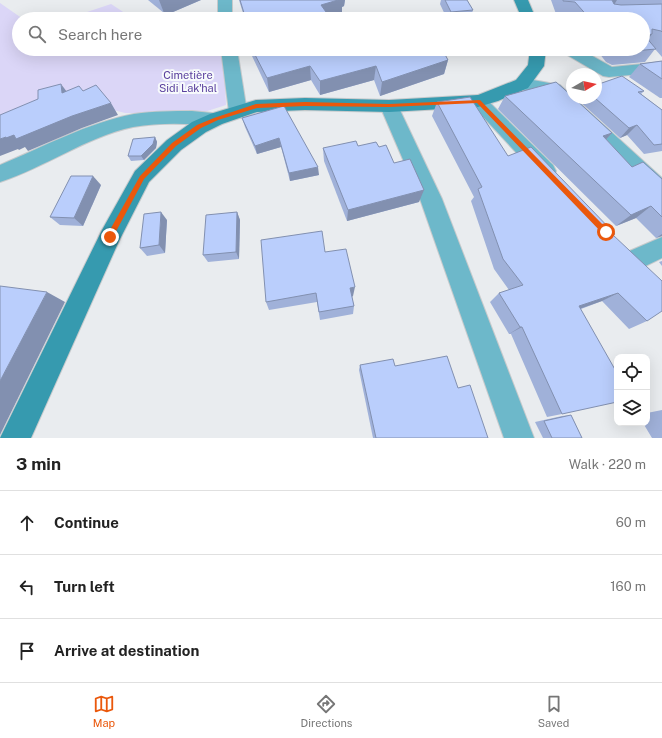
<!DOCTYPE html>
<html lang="en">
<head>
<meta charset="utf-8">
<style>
  :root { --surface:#fff; --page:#f6f6f6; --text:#222; --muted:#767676; --line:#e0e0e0; --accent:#ea580c }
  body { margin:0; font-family:"Public Sans",sans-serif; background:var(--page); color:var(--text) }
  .controls { position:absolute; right:12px; bottom:12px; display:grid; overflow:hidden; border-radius:8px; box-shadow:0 4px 16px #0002 }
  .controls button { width:36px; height:36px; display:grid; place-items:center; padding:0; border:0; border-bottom:1px solid var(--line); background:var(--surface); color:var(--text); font:20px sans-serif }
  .compass { position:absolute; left:566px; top:68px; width:36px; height:36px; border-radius:50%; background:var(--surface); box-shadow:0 4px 16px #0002; rotate:81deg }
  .stop { position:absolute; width:12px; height:12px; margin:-9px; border:3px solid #ea580c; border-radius:50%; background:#fff }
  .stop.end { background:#ea580c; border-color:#fff; box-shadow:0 1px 4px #0008 }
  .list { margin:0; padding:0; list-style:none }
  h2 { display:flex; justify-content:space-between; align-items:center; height:52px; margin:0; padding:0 16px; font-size:17px }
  h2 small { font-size:13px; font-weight:400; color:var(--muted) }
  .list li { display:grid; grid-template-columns:26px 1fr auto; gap:12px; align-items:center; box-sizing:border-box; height:64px; padding:0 16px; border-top:1px solid var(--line) }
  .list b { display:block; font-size:15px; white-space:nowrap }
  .list em { font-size:13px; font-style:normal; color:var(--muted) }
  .icon { flex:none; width:22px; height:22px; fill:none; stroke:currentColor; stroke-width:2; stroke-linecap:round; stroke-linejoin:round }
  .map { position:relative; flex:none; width:662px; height:438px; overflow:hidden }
  .search { position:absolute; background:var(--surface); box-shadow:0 4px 16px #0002; left:12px; right:12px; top:12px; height:44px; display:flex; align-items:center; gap:10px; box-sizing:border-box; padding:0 14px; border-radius:22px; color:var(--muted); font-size:15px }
  .sheet { height:244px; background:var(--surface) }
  nav { display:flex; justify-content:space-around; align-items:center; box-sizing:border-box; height:56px; border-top:1px solid var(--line); background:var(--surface); font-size:11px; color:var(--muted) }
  nav a { display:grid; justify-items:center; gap:2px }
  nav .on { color:var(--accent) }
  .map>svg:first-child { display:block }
  .green { fill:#dbd6f7 }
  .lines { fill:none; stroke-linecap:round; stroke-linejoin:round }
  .minor-casing { stroke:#c7cacc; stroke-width:2 }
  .secondary-casing { stroke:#c7cacc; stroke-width:2 }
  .minor { fill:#6db8ca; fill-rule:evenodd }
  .secondary { fill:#369aaf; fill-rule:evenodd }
  .wall { fill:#a0b1d9 }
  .shaded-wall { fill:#8290b0 }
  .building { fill:#bacefc; stroke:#8290b0 }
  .route { fill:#ea580c }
  .labels { text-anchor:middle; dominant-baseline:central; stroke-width:4; stroke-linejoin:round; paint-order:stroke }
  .far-park-label { font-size:11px; fill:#5b419e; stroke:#f7fafc }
</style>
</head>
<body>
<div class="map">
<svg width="662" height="438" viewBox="0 0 662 438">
  <rect width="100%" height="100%" fill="#e9ecef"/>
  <g class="green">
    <polygon points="0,3 23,19 19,19 19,49 223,49 226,105 198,114 125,113 82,102 25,108 0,115"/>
    <polygon points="111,4 134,19 66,19"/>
  </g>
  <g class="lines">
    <defs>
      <g id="minor">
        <rect x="218" y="0" width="14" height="19"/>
        <polygon points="221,49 237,49 247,112 244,116 238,118 232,116 229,112"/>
        <polygon points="560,49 580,49 612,67 662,62 662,72 609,77 603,76 562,52"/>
        <polygon points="522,78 560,85 572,96 572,98 574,98 662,178 662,199 655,197 549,94 516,88 514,84 516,80"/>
        <polygon points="478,95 484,97 553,165 556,171 553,177 546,179 539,177 472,105 469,101 472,97"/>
        <polygon points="389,100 395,102 398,106 442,199 534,438 504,438 420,199 380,106 383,102"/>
        <path d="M192,111L222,114L225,119L222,124L216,125C188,124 161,122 133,127C86,137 46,167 0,182V165C43,147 87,123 134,114C154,111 173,111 192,111Z"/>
        <polygon points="662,237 662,258 633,272 625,269 621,261 625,253"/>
      </g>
      <g id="secondary">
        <polygon points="514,0 528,0 536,19 522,19"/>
        <polygon points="530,49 546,49 544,66 528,88 498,101 478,107 389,112 305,110 257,112 222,124 206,132 181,150 149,182 119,241 31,438 0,438 102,230 135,171 167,140 192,122 210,114 256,100 305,98 389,100 478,95 516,80 528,65"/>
      </g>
    </defs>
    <use href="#minor" class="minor-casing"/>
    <use href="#secondary" class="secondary-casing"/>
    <use href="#minor" class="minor"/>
    <use href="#secondary" class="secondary"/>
  </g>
  <g class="wall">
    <polygon points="148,0 201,0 173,12 164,13"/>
    <polygon points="239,0 345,0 344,6 342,7 342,13 329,17 331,19 241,19 240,13 243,13"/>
    <polygon points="441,0 467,0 473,10 470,19 447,19 440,4"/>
    <polygon points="551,0 662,0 662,57 655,49 645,62 612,65 606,62 596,49 643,49 643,19 571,19 568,15 556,14"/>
    <polygon points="250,49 442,49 448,60 444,74 380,96 374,80 320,95 311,80 269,92 252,56"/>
    <polygon points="662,61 662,98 660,98 629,77 640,64"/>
    <polygon points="644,91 641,94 662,110 662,151 644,154 627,135 620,138 577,99 578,98 596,98"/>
    <polygon points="505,96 612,133 606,139 632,167 662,180 662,236 656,238 636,218 616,226 498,109"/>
    <polygon points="437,102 613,236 647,321 629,329 602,301 581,309 562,414 547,417 511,334 509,334 490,302 499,293 509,290 494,269 471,201 474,197 432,116"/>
    <polygon points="284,106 319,175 290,181 281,147 257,154 245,127 242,118"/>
    <polygon points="155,137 157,142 156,148 144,160 131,161 128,156"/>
    <polygon points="358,146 379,147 394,163 419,202 347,221 324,161 323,148"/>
    <polygon points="101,185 83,226 60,225 50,217"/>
    <polygon points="237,212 240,220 239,259 208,262 203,255"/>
    <polygon points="167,220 165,253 147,256 140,248"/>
    <polygon points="325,252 353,296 352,297 354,306 353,314 320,320 317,302 269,310 266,302"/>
    <polygon points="662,261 662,266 659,262"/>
    <polygon points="360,365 395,366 458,388 488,438 373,438 359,370"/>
    <polygon points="662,410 662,438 652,438 643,423 647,423 647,413"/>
    <polygon points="571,415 582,438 543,438 535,422 562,416"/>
  </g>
  <g class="shaded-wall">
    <polygon points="159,0 201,0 173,12 164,13"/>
    <polygon points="338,0 345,0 344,6 342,7 342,13 321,19 321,5"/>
    <polygon points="611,0 617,0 612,8"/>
    <polygon points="652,34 643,46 645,36"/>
    <polygon points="448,60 444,74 380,96 382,82"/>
    <polygon points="310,66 311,80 269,92 267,78"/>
    <polygon points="376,66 374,80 320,95 320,81"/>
    <polygon points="61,84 70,96 62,93"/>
    <polygon points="111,103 118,115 82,128 28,151 25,147 19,150 18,149 0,156 0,139"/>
    <polygon points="637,125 627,135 620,138 629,128"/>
    <polygon points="612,133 600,146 603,136"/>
    <polygon points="155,137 157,142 156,148 144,160 141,156"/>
    <polygon points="279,138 281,147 257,154 255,146"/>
    <polygon points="318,167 319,175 290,181 289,173"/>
    <polygon points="93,176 101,185 83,226 74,218"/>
    <polygon points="424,190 419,202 347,221 348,210"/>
    <polygon points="651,206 636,218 616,226 631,215"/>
    <polygon points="161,212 167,220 165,253 159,245"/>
    <polygon points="237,212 240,220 239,259 236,252"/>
    <polygon points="662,234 662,236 656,238"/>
    <polygon points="355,287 353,296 349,297 350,288"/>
    <polygon points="47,292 65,302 0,435 0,381"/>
    <polygon points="618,293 602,301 565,314 579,306"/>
    <polygon points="520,327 522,327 509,334"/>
  </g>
  <g class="building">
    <polygon points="240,0 338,0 321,5 331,19 242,19 240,13 244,13"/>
    <polygon points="445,0 467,0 473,10 451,12"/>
    <polygon points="563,0 612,0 614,4 621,5 662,4 662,32 661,31 652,29 652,34 645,36 656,49 622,52 616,49 643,49 643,19 590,19 575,2 563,1"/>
    <polygon points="252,49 442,49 448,60 382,82 376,66 320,81 310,66 267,78"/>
    <polygon points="662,61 662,79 640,64"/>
    <polygon points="622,76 644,91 638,92 662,110 662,144 654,145 637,125 629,128 595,98 596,98 596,85"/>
    <polygon points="556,82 572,96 572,98 574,98 612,133 603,136 632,167 643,162 662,179 662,217 651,206 631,215 505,96"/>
    <polygon points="61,84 62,93 79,86 83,91 96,85 111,103 72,116 16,139 14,135 6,138 6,137 0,139 0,115 38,99 38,90"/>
    <polygon points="470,97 508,156 531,147 615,234 613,235 662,281 662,311 647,321 618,293 579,306 617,373 617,402 562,414 522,327 520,327 499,293 523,285 503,259 478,189 482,187 437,102"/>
    <polygon points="284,106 318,167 289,173 279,138 255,146 242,118"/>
    <polygon points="155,137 153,144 141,156 128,156 133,139"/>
    <polygon points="356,141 358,146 376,142 379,147 386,145 394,163 410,159 424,190 348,210 323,148"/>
    <polygon points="71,176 93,176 74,218 50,217"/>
    <polygon points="161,212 159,245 140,248 144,214"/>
    <polygon points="237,212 236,252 203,255 206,215"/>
    <polygon points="322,231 325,252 346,249 355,287 350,288 354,306 319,312 316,293 266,302 261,240"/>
    <polygon points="0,286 47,292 0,381"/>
    <polygon points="447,356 458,388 470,385 488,438 376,438 360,365 393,359 395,366"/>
    <polygon points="571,415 582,438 552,438 544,421"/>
  </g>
  <polygon class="route" points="480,100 608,230 608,234 603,234 477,103 389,107 305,106 257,108 218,120 201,128 176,146 144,179 112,239 110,240 106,237 140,176 172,143 197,125 214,118 256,104 305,102 389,104"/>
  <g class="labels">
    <g class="far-park-label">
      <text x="188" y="75">Cimetière<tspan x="188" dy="13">Sidi Lak'hal</tspan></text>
    </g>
  </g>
</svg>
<div class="controls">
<button><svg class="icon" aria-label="locate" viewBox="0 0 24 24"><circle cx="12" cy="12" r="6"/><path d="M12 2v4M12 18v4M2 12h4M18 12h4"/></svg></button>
<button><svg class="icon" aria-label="layers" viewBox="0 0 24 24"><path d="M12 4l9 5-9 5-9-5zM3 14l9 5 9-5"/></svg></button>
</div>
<svg class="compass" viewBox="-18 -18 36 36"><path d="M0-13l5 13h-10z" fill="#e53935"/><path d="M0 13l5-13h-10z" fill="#767676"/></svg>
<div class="stop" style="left:606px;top:232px"></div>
<div class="stop end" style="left:110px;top:237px"></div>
<div class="search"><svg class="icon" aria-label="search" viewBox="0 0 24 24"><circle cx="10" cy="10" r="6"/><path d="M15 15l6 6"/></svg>Search here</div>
</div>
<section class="sheet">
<h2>3 min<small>Walk · 220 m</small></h2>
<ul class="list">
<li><svg class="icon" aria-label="ahead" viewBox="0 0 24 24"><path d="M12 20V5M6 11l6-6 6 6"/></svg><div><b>Continue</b></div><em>60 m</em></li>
<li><svg class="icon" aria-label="left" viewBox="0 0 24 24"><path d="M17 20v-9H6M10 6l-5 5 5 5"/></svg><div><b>Turn left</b></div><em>160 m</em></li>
<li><svg class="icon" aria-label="arrive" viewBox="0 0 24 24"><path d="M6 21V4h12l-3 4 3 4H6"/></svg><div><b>Arrive at destination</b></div></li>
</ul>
</section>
<nav>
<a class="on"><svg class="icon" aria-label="map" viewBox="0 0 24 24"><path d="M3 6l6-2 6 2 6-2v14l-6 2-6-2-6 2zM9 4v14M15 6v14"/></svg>Map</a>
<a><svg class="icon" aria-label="directions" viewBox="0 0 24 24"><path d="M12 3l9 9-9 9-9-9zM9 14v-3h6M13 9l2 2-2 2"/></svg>Directions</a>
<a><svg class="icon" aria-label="saved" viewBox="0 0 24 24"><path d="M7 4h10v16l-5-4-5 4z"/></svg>Saved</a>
</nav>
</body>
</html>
